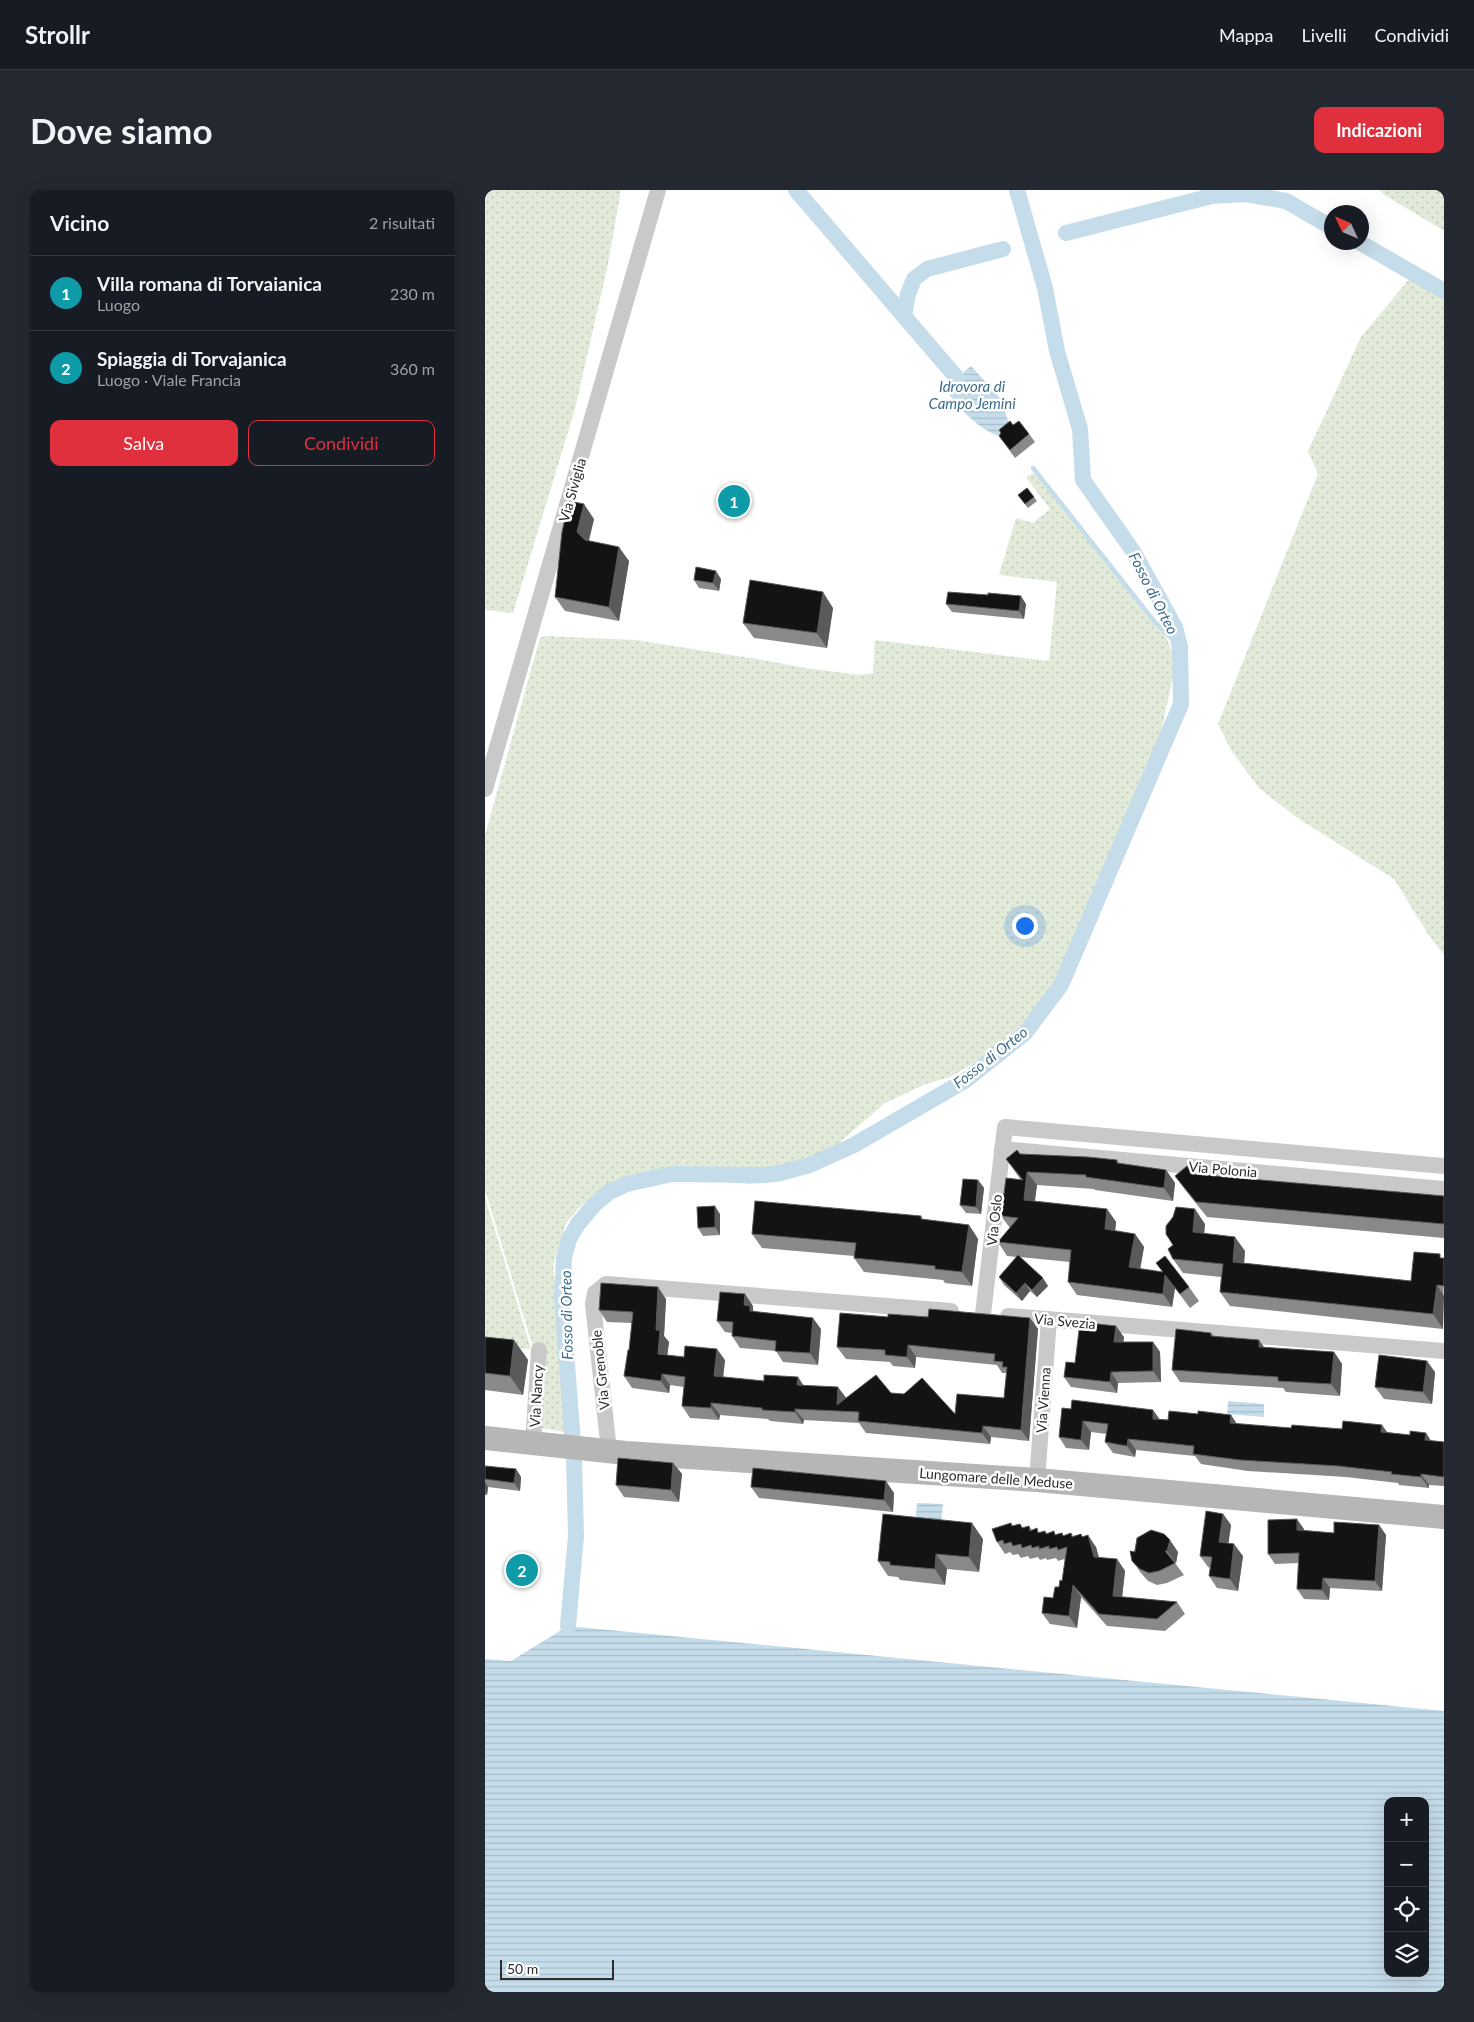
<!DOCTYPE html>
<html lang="it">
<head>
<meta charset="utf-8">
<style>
  :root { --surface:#171b24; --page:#242831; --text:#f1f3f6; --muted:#9ea1a6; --line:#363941; --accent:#e1303d }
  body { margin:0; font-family:Lato,sans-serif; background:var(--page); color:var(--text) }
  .controls { position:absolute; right:15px; bottom:15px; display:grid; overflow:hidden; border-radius:10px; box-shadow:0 5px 20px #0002 }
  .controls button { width:45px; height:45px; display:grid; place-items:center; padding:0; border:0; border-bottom:1px solid var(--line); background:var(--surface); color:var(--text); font:25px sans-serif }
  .compass { position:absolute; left:839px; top:15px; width:45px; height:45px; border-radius:50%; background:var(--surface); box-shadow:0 5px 20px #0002; rotate:314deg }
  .scale { position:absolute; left:15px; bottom:12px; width:114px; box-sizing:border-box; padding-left:5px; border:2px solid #2c2c2c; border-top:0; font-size:14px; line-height:18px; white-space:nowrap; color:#2c2c2c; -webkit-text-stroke:4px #fff; paint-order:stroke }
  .you { position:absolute; left:539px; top:735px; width:18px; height:18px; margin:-12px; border:4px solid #fff; border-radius:50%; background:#1a73e8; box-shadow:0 0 0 8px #1a73e833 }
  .badge { display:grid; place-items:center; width:32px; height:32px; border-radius:50%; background:var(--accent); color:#fff; font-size:16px; font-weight:700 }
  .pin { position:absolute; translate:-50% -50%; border:2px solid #fff; box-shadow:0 1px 5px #0006 }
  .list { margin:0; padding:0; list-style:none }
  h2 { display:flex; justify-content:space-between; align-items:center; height:65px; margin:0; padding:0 20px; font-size:21px }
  h2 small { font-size:16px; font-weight:400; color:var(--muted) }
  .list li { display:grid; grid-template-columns:32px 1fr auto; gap:15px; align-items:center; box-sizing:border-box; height:75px; padding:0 20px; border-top:1px solid var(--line) }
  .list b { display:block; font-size:19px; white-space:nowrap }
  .list p { margin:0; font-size:16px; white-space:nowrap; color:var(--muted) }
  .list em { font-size:16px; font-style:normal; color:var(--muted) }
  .actions { display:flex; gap:10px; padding:15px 20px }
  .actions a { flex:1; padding:11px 0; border:1px solid var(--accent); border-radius:10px; text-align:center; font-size:18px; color:var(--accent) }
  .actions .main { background:var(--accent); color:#fff }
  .icon { flex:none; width:28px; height:28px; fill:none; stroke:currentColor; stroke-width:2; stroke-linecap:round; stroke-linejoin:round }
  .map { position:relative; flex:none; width:959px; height:1802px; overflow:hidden; border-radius:10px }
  header { display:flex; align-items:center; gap:30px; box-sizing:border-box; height:70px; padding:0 25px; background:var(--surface); border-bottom:1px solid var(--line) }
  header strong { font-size:24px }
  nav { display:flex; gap:28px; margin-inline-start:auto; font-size:18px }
  .intro { display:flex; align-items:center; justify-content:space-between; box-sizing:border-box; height:120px; padding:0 30px }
  h1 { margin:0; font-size:35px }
  .button { padding:12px 22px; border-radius:10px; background:var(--accent); color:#fff; font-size:18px; font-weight:700 }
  main { display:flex; gap:30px; padding:0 30px }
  aside { flex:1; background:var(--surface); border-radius:10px; box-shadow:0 5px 20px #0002 }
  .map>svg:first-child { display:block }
  .grass { fill:url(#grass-dots) }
  .water { fill:url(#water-rules); fill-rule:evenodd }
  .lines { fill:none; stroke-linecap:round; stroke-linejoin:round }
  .stream { stroke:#c5dcea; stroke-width:4.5 }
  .canal { stroke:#c5dcea; stroke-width:16 }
  .minor { stroke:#c9c9c9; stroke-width:16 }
  .secondary { stroke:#b6b6b6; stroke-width:24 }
  .wall { fill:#898989 }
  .shaded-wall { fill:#5a5a5a }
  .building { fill:#131313; stroke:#5a5a5a }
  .labels { text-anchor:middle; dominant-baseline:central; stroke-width:5; stroke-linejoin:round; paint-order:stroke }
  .street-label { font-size:14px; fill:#2c2c2c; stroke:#fff }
  .water-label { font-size:15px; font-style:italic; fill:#3c6d8c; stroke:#fff }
</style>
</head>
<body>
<header>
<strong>Strollr</strong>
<nav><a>Mappa</a><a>Livelli</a><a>Condividi</a></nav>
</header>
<div class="intro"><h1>Dove siamo</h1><a class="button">Indicazioni</a></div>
<main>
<aside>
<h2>Vicino<small>2 risultati</small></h2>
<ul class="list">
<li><span class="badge" style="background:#0f9aa8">1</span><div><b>Villa romana di Torvaianica</b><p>Luogo</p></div><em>230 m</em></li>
<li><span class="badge" style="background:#0f9aa8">2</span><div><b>Spiaggia di Torvajanica</b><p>Luogo · Viale Francia</p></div><em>360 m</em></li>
</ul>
<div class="actions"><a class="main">Salva</a><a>Condividi</a></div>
</aside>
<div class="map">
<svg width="959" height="1802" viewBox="0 0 959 1802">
  <defs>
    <pattern id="grass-dots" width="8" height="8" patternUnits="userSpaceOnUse" patternTransform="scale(1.25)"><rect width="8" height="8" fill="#e2ead9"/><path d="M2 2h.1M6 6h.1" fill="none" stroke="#c2c9ba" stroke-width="1.8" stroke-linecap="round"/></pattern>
    <pattern id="water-rules" width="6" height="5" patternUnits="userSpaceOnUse" patternTransform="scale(1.25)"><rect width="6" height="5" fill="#c5dcea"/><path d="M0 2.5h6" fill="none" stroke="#a9bdc9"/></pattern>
  </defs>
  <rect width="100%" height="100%" fill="#fff"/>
  <g class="grass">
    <polygon points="0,0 136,0 123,74 90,219 28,423 0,420"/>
    <polygon points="895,0 959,0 959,41 898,4"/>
    <polygon points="925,88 959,106 959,765 943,744 909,689 811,627 774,598 746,560 733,534 833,284 823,261 876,147"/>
    <polygon points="549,283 680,445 689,465 690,477 673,556 661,588 654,625 621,706 590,754 571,795 545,830 515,858 465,887 441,894 400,913 325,978 313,986 298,991 266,994 179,988 150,991 115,1001 98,1014 81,1033 68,1076 76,1137 83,1243 52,1237 49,1161 0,1000 0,645 55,448 60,446 150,450 278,470 320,478 375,485 388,483 390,450 564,471 572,392 514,385 531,328 548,333 565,319 541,287"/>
    <polygon points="0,1007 46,1159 0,1156"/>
  </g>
  <g class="water">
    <path d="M486,176L515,208L526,239L516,247C491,238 475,219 459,198Z"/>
    <polygon points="743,1211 779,1214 779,1227 742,1224"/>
    <polygon points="432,1313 458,1314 455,1340 430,1338"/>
    <path d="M83,1436L959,1521V1802H0V1469L26,1471ZM903,1611H940V1783H903Z"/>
  </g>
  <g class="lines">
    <polyline class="stream" points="548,278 669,431 695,457"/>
    <g class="canal">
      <polyline points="311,0 472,188"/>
      <polyline points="581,43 727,6 761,4 801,11 846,37"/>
      <polyline points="874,52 959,101"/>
      <polyline points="419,126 423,104 429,89 442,79 518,59"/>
      <polyline points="83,1436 91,1346 89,1266 77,1109 79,1068 84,1049 93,1034 109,1015 124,1002 142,994 187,984 280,985 295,983 325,975 369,955 481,890 540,843 576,795 696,514 695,457 690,437 648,361 598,290 595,239 572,161 560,98 532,0"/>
    </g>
    <g class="minor">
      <polyline points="0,599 173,0"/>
      <polyline points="517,959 959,999"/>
      <polyline points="498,1124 520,937 959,976"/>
      <polyline points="523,1126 959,1161"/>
      <polyline points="48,1253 54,1160"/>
      <polyline points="124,1261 108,1114 110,1103 121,1094 466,1121"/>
      <polyline points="552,1290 564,1129"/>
    </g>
    <polyline class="secondary" points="0,1248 141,1263 552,1290 959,1327"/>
  </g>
  <g class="wall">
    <polygon points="528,235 544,244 550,252 530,268 514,246"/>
    <polygon points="542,298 552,311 543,318 533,305"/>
    <polygon points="109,329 104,351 144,371 134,431 80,421 70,407"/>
    <polygon points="236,389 234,401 214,398 209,390"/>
    <polygon points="461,414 541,414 539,429 467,422"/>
    <polygon points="348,418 342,458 269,448 258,433"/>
    <polygon points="535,964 632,970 634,973 681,980 690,993 688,1011 610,1000 609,999 552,995 550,1011 622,1019 631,1032 630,1041 650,1044 659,1057 655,1079 678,1082 671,1073 704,1097 714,1111 705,1118 690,1098 687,1117 592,1105 583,1092 585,1072 535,1067 563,1096 552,1107 545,1101 537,1111 519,1095 514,1087 532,1067 522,1066 513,1052 525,1038 516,1026 536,990 521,969"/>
    <polygon points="708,984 959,1006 959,1048 722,1027 701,1001 690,986"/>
    <polygon points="493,990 499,998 496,1024 481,1023 475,1015"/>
    <polygon points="235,1024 235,1045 218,1046 213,1038"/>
    <polygon points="436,1026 438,1029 484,1035 493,1049 487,1096 460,1093 458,1090 379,1082 369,1068 369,1066 277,1058 267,1044"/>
    <polygon points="720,1034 719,1044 760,1061 759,1073 926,1091 958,1068 959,1068 958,1139 745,1116 735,1102 736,1087 698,1083 688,1069"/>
    <polygon points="181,1109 179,1146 184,1152 182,1165 199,1167 240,1170 238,1187 279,1191 313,1187 318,1196 361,1208 406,1203 470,1224 519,1208 522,1183 517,1183 512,1175 431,1167 430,1178 408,1176 405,1172 361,1169 352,1157 403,1127 545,1128 553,1139 544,1251 506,1247 505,1254 381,1243 374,1233 319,1230 318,1234 285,1231 283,1229 235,1225 234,1230 205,1228 197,1216 199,1197 185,1195 184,1203 147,1198 139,1186 144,1160 147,1133 122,1132 114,1120"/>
    <polygon points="268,1116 268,1120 269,1122 336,1139 333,1175 298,1172 291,1161 255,1158 247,1146 247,1143 240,1142 232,1131"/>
    <polygon points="726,1143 729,1146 779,1157 849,1162 857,1174 855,1206 801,1202 798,1198 695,1192 687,1180"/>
    <polygon points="0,1147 29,1150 43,1170 38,1205 0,1200"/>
    <polygon points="639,1147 638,1152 668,1152 675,1162 676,1192 633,1193 632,1203 586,1197 579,1187 590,1173"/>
    <polygon points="950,1182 947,1214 899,1209 890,1197"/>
    <polygon points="586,1219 683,1230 713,1224 746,1225 752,1234 806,1238 902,1242 925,1245 941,1243 946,1251 959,1252 959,1296 944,1295 944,1298 914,1295 913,1293 861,1287 763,1281 716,1274 710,1266 651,1260 650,1267 628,1263 620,1252 622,1244 606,1242 604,1260 581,1258 574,1247"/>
    <polygon points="188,1273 197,1284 194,1312 139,1307 131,1295"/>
    <polygon points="0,1276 31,1279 36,1287 35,1301 3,1297 2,1305 0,1305"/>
    <polygon points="266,1297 409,1303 408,1322 274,1308"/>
    <polygon points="738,1324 746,1335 743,1353 758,1366 753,1401 732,1398 724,1386 725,1378 723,1377 715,1366"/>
    <polygon points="535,1334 538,1338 544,1336 547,1340 555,1342 571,1344 577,1343 579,1346 586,1343 588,1346 596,1344 598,1347 611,1357 614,1368 632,1369 640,1381 637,1407 692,1412 700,1424 680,1441 622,1436 596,1407 592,1438 565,1434 557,1423 568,1408 577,1391 580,1370 579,1369 573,1371 571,1368 562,1370 561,1368 555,1370 553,1367 545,1369 543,1366 536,1368 533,1364 528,1365 525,1362 520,1364 512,1352 528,1336"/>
    <polygon points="894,1335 901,1345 897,1401 845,1398 844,1410 819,1409 812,1399 814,1373 790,1374 783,1364 819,1339 819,1340 849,1343"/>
    <polygon points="652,1348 693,1362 691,1373 690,1373 699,1385 682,1393 672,1395 663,1391 656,1383 647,1371"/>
    <polygon points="498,1349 494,1382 462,1379 460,1395 415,1390 413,1387 403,1386 393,1371"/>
  </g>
  <g class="shaded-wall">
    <polygon points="99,314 109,329 102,357 92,342"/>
    <polygon points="134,357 144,371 134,431 124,417"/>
    <polygon points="231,381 236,389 234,401 228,393"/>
    <polygon points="338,402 348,418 342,458 332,443"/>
    <polygon points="536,406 541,414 539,429 534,421"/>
    <polygon points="681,980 690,993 688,1011 679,998"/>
    <polygon points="542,982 552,995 548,1023 539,1010"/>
    <polygon points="493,990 499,998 496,1024 491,1017"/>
    <polygon points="230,1016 235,1024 235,1045 230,1037"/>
    <polygon points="622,1019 631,1032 629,1052 620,1039"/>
    <polygon points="710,1019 720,1034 718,1057 708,1042"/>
    <polygon points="484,1035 493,1049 487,1096 477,1082"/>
    <polygon points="650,1044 659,1057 653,1091 644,1077"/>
    <polygon points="750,1047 760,1061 758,1086 748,1072"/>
    <polygon points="680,1085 690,1098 687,1117 678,1104"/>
    <polygon points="558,1088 563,1096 552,1107 547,1100"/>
    <polygon points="540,1093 545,1101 537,1111 531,1103"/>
    <polygon points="952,1095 959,1106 958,1139 948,1124"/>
    <polygon points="173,1097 181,1109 179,1146 184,1152 181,1176 173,1164 171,1140"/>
    <polygon points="260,1104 268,1116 268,1120 273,1128 267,1125 259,1115"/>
    <polygon points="328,1128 336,1139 333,1175 325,1163"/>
    <polygon points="545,1128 553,1139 544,1251 536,1240"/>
    <polygon points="631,1136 639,1147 637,1163 629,1152"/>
    <polygon points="29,1150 43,1170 38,1205 25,1186"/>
    <polygon points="774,1150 782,1161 774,1157"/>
    <polygon points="668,1152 675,1162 676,1192 668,1181"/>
    <polygon points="423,1155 431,1167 430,1178 422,1167"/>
    <polygon points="232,1159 240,1170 237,1197 229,1186"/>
    <polygon points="849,1162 857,1174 855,1206 846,1194"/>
    <polygon points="942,1171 950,1182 947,1214 938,1202"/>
    <polygon points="626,1182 633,1193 632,1203 625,1192"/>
    <polygon points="177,1184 185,1195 184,1203 176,1191"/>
    <polygon points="313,1187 321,1199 312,1195"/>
    <polygon points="353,1197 362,1209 352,1215"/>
    <polygon points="226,1213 235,1225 234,1230 226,1218"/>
    <polygon points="310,1219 319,1230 318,1234 310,1222"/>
    <polygon points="668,1220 676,1231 668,1229"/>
    <polygon points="746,1225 753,1236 745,1233"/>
    <polygon points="598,1231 606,1242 604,1260 596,1250"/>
    <polygon points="897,1235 905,1246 896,1242"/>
    <polygon points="498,1236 506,1247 505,1254 497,1243"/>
    <polygon points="941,1243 948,1254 940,1250"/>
    <polygon points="643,1249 651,1260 650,1267 642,1256"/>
    <polygon points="188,1273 197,1284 194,1312 186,1300"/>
    <polygon points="31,1279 36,1287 35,1301 29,1293"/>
    <polygon points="936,1284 944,1295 944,1298 936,1287"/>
    <polygon points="401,1291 409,1303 408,1322 399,1310"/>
    <polygon points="0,1292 3,1297 2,1305 0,1302"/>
    <polygon points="738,1324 746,1335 742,1364 734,1352"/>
    <polygon points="812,1329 819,1339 819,1350 812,1340"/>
    <polygon points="487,1333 498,1349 494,1382 484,1367"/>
    <polygon points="894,1335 901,1345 897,1401 890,1391"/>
    <polygon points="603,1345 611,1357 617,1379 609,1367"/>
    <polygon points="685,1350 693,1362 691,1373 682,1361"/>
    <polygon points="749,1354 758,1366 753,1401 745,1389"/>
    <polygon points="451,1364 462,1379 460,1395 450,1379"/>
    <polygon points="632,1369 640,1381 636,1417 628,1406"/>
    <polygon points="838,1388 845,1398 844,1410 837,1400"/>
    <polygon points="588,1395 596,1407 592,1438 584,1426"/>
  </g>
  <g class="building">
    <polygon points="525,231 528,235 534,231 544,244 525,260 514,246 516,243 514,240"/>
    <polygon points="542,298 549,307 540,314 533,305"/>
    <polygon points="84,311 99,314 92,342 100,350 134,357 124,417 70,407 77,342"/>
    <polygon points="211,377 231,381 228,393 209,390"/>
    <polygon points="265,390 338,402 332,443 258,433"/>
    <polygon points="463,402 503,405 503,403 536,406 534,421 461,414"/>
    <polygon points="532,960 535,964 603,967 632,970 632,973 681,980 679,998 601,987 601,985 542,982 539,1010 622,1019 620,1039 650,1044 644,1077 678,1082 671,1073 680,1066 704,1097 695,1104 680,1085 678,1104 583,1092 586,1060 513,1052 533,1028 516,1026 521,988 538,990 521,969"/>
    <polygon points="702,976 708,984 959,1006 959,1034 711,1012 690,986"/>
    <polygon points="478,989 493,990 491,1017 475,1015"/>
    <polygon points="270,1011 436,1026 436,1029 484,1035 477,1082 450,1079 450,1076 369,1068 371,1053 267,1044"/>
    <polygon points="230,1016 230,1037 213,1038 212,1017"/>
    <polygon points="691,1017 710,1019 708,1042 750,1047 748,1072 926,1091 929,1062 955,1064 955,1068 959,1068 959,1096 952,1095 948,1124 735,1102 738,1074 688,1069 683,1059 688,1055 681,1044 681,1036 688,1027"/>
    <polygon points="533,1065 558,1088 547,1100 540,1093 531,1103 514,1087"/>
    <polygon points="116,1093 173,1097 171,1140 175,1140 173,1164 199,1167 200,1156 232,1159 229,1186 279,1191 279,1185 313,1187 312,1195 353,1197 352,1215 391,1185 406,1203 419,1204 437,1188 470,1224 472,1204 519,1208 522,1177 517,1177 518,1172 509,1171 510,1164 423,1155 422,1167 400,1165 400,1160 352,1157 355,1123 403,1127 403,1124 443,1127 444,1119 545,1128 536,1240 498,1236 497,1243 373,1231 374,1222 310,1219 310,1222 277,1220 277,1218 226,1213 226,1218 197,1216 200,1187 177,1184 176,1191 139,1186 143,1160 144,1160 148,1122 114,1120"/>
    <polygon points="235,1102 260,1104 259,1115 265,1116 265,1121 328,1128 325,1163 290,1161 291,1151 247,1146 248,1132 232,1131"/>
    <polygon points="595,1132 631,1136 629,1152 668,1152 668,1181 626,1182 625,1192 579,1187 581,1172 590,1173"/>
    <polygon points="691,1139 726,1143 726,1146 774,1150 774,1157 849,1162 846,1194 793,1191 793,1187 687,1180"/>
    <polygon points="0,1147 29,1150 25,1186 0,1183"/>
    <polygon points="894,1165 942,1171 938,1202 890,1197"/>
    <polygon points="587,1210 668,1220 668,1229 683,1230 684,1221 713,1224 713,1221 746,1225 745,1233 806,1238 807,1235 857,1239 858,1231 897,1235 896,1242 925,1245 925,1241 941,1243 940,1250 959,1252 959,1287 936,1284 936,1287 906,1284 907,1282 853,1276 755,1270 708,1264 709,1256 643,1249 642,1256 620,1252 623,1234 598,1231 596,1250 574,1247 577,1218 586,1219"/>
    <polygon points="133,1268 188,1273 186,1300 131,1295"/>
    <polygon points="0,1276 31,1279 29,1293 0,1289"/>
    <polygon points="268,1278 401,1291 399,1310 266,1297"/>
    <polygon points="721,1321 738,1324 734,1352 749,1354 745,1389 724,1386 727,1367 715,1366"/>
    <polygon points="398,1324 487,1333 484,1367 451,1364 450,1379 405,1375 405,1372 393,1371"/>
    <polygon points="812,1329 812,1340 849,1343 849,1332 894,1335 890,1391 838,1388 837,1400 812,1399 814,1363 783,1364 783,1330"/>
    <polygon points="526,1333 527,1336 535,1334 537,1338 544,1336 545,1341 552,1338 553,1343 560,1341 561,1344 569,1341 570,1345 577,1343 578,1346 586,1343 587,1347 596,1344 597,1347 603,1345 609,1367 632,1369 628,1406 692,1412 672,1429 614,1424 588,1395 584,1426 557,1423 559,1407 568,1408 570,1397 574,1397 575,1390 577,1391 582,1357 573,1360 572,1357 564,1359 564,1356 554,1359 554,1356 547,1358 546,1355 537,1358 536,1354 528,1356 526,1352 519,1354 518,1350 512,1352 507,1339"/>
    <polygon points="666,1340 679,1344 685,1350 682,1361 680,1361 690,1373 674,1381 664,1383 655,1379 647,1371 645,1361 650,1362 652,1348"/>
  </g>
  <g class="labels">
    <g class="street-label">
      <text transform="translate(87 300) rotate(-74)">Via Siviglia</text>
      <text transform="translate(738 979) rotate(5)">Via Polonia</text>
      <text transform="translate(509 1030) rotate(-84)">Via Oslo</text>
      <text transform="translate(580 1131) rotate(5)">Via Svezia</text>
      <text transform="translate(115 1180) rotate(-96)">Via Grenoble</text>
      <text transform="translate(51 1206) rotate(-87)">Via Nancy</text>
      <text transform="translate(558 1210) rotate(-86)">Via Vienna</text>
      <text transform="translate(511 1288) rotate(4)">Lungomare delle Meduse</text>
    </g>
    <g class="water-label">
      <text x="487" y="196">Idrovora di<tspan x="487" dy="17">Campo Jemini</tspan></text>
      <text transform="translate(669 403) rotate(63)">Fosso di Orteo</text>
      <text transform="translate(505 867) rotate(-38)">Fosso di Orteo</text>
      <text transform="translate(81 1125) rotate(-91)">Fosso di Orteo</text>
    </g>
  </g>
</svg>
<div class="controls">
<button>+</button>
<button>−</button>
<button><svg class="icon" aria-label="locate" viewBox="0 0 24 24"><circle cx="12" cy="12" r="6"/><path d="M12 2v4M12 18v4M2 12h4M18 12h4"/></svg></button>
<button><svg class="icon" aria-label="layers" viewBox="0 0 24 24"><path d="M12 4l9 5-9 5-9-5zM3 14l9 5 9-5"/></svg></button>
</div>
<svg class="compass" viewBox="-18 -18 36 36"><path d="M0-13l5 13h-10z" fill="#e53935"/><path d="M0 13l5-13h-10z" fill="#9ea1a6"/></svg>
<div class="scale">50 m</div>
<div class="you"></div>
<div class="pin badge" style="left:249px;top:311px;background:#0f9aa8">1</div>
<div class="pin badge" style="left:37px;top:1380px;background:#0f9aa8">2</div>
</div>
</main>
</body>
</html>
